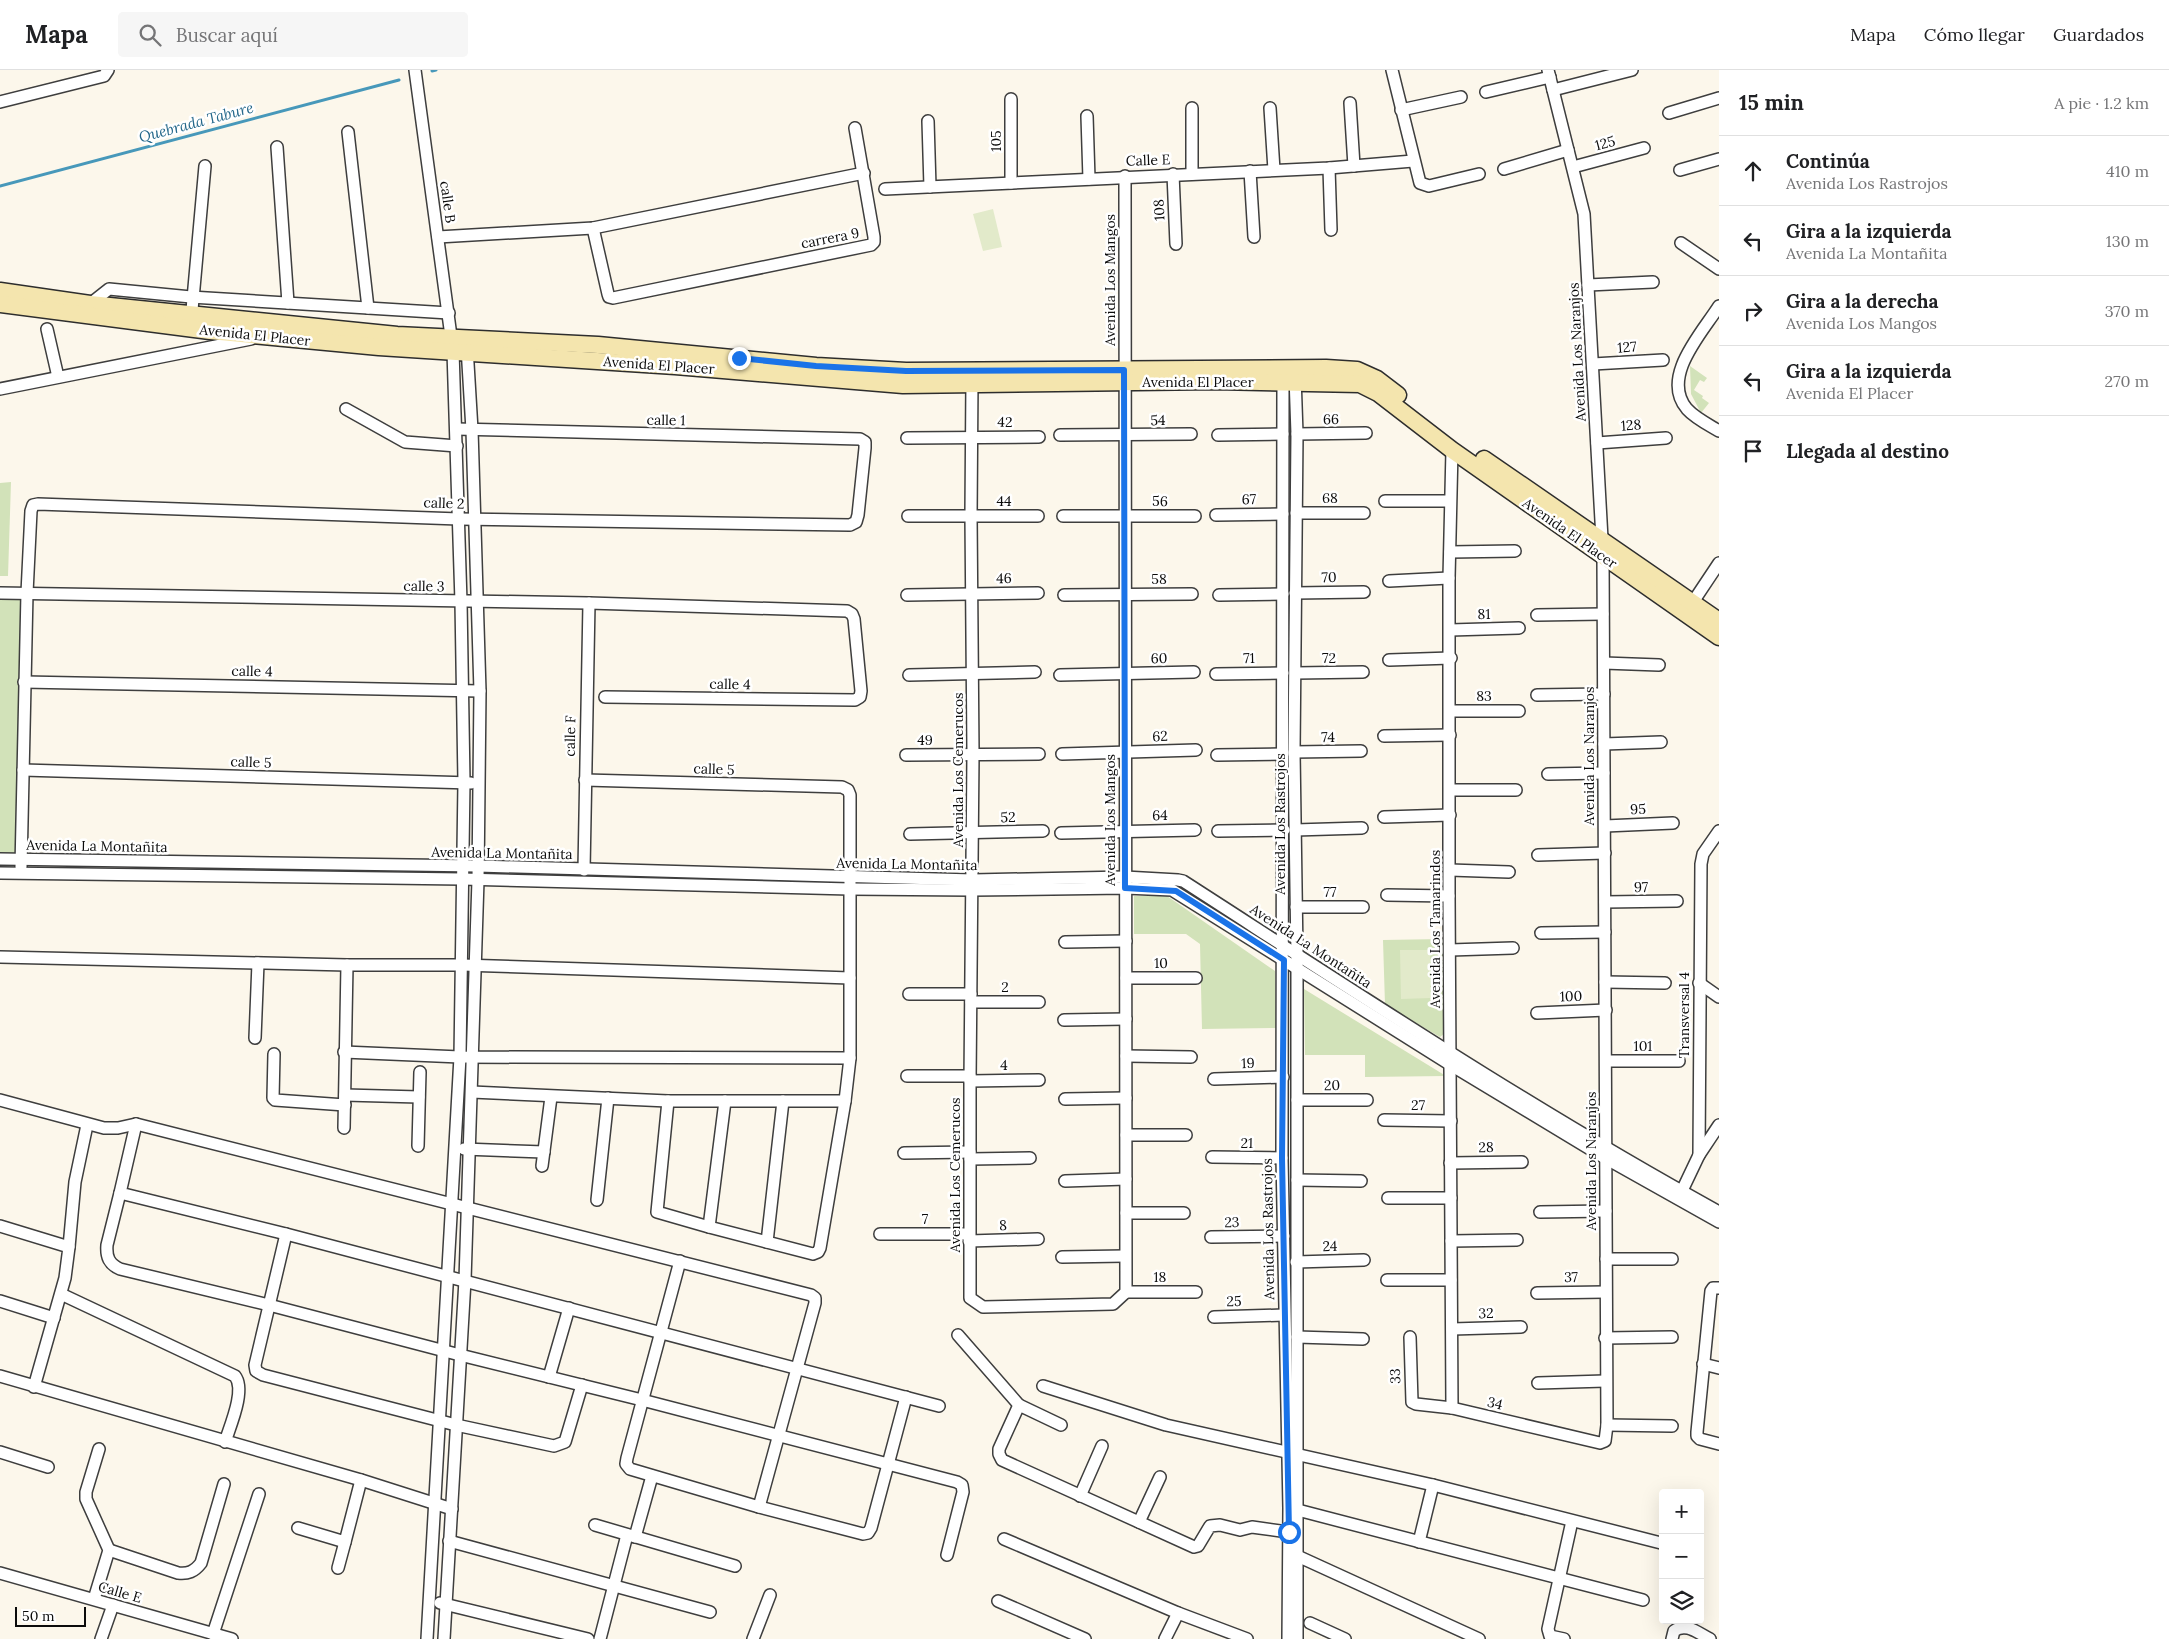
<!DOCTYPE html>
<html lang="es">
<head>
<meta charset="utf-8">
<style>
  :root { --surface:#fff; --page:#f6f6f6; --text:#202124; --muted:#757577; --line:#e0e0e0 }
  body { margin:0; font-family:Lora,serif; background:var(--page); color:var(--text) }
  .controls { position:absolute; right:15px; bottom:15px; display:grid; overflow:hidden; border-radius:5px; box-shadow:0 5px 20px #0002 }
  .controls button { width:45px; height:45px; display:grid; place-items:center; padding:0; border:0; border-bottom:1px solid var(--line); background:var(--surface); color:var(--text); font:25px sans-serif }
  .scale { position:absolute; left:15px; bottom:12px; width:71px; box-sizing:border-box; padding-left:5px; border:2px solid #0b0b0b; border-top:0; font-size:14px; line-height:18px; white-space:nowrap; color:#0b0b0b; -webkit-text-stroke:4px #fff; paint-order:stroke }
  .stop { position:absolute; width:15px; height:15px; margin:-11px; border:4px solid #1a73e8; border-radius:50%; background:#fff }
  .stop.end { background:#1a73e8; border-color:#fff; box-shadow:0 1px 5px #0008 }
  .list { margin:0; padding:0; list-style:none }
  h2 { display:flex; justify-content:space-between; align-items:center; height:65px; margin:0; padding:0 20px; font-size:21px }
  h2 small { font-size:16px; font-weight:400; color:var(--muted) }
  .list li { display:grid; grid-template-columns:32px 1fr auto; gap:15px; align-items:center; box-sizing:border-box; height:70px; padding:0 20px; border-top:1px solid var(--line) }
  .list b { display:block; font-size:19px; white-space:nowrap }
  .list p { margin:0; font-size:16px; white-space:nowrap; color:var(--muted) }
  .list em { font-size:16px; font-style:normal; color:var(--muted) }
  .icon { flex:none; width:28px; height:28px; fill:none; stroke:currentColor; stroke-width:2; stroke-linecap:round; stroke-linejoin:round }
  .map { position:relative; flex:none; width:1719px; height:1569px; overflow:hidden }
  header { display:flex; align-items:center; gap:30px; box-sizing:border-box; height:70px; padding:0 25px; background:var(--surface); border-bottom:1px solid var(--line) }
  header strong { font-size:24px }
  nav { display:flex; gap:28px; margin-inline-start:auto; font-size:18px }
  .search { width:350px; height:45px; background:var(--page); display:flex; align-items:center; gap:12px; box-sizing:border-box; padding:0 18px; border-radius:5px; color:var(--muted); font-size:19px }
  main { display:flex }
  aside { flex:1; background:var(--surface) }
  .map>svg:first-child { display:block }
  .green { fill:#d2e2b9 }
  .pitch { fill:#e2eaca }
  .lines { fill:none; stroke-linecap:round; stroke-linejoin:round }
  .stream { stroke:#4798ba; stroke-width:3 }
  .street-casing { stroke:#3e3e3e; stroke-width:14 }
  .secondary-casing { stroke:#2d2d2d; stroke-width:19 }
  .street { stroke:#fff; stroke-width:11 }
  .secondary { stroke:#f4e5ae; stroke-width:16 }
  .route { stroke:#1a73e8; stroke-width:6 }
  .labels { text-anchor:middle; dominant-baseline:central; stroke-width:5; stroke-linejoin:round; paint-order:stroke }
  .street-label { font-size:14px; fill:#0b0b0b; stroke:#fff }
  .water-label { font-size:15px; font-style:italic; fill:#25688b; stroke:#fff }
</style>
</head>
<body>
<header>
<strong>Mapa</strong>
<div class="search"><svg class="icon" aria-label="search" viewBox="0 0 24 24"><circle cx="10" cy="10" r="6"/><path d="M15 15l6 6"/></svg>Buscar aquí</div>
<nav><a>Mapa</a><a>Cómo llegar</a><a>Guardados</a></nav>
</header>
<main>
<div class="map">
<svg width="1719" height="1569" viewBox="0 0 1719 1569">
  <rect width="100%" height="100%" fill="#fcf7eb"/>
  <g class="green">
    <polygon points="1690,296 1707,308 1704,312 1700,310 1694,320 1703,326 1700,332 1702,328 1709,333 1701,343 1691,324"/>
    <polygon points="11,412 8,506 0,506 0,413"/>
    <polygon points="0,526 22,526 18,787 0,786"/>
    <polygon points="1134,826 1167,826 1275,901 1276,958 1202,959 1200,874 1186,864 1134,864"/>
    <polygon points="1443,869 1445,963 1440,967 1385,935 1383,870"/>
    <polygon points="1304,919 1446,1006 1365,1007 1365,985 1305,985"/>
  </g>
  <g class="pitch">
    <polygon points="993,139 1002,177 983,181 973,144"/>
    <polygon points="1400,880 1430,880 1430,928 1401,929"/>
  </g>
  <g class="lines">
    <g class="stream">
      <polyline points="432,1 436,0"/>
      <polyline points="0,116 399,10"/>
    </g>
    <defs>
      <g id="street">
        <polyline points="415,0 453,281 461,532 464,712 460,987 427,1569"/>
        <polyline points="1392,0 1420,113 1429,116 1479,104"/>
        <polyline points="1553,20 1632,0"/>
        <polyline points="1486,22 1550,7"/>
        <polyline points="0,32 104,6 108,0"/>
        <polyline points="1350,33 1354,96"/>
        <polyline points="1270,38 1274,100"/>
        <polyline points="1401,40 1461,27"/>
        <polyline points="1669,43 1719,28"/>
        <polyline points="1087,46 1089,109"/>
        <polyline points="928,51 930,117"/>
        <polyline points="348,62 368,238"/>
        <polyline points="277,77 288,233"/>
        <polyline points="1573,97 1644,78"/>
        <polyline points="1329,98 1331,160"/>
        <polyline points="1504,99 1568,80"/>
        <polyline points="1680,100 1719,89"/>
        <polyline points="1250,101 1254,167"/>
        <polyline points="1173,104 1176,174"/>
        <polyline points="1192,104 1192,38"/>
        <polyline points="1011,113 1011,29"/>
        <polyline points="885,119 1329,98 1413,91"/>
        <polyline points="593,158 608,224 609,227 613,228 871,175 874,172 874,167 855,58"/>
        <polyline points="438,167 593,158 864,103"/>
        <polyline points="1681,173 1719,199"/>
        <polyline points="1588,215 1653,212"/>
        <polyline points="90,234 109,219 191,227 449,243"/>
        <path d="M1719,236C1702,263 1660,307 1687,339C1695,348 1709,355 1719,361"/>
        <polyline points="191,251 205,96"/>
        <polyline points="47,259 58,307"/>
        <polyline points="1593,294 1663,290"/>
        <polyline points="1283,306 1282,1088 1289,1438 1288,1569"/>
        <polyline points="1295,306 1297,364 1294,682 1297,884 1297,1569"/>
        <polyline points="972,309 971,446 973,684 970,1011 970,1228 983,1237 1113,1234 1126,1222 1125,106"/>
        <polyline points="0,319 251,269"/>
        <polyline points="346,339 405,372 457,376"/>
        <polyline points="1297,364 1366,363"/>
        <polyline points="1060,365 1191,364"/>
        <polyline points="1218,365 1283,364"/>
        <polyline points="907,368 1039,367"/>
        <polyline points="1597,373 1666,368"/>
        <polyline points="1452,380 1449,508 1449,826 1452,1338"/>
        <polyline points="1385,431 1450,431"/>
        <polyline points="1296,443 1364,443"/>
        <polyline points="1216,445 1283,444"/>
        <polyline points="908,446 1038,446"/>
        <polyline points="1063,446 1195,446"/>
        <polyline points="1450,482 1515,481"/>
        <polyline points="1389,511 1449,508"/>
        <polyline points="0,523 589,533 847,541 852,544 854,549 861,621 860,627 855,630 605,627"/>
        <polyline points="1295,523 1364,522"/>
        <polyline points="907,525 1038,523"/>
        <polyline points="1064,525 1192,524"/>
        <polyline points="1219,525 1283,524"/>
        <polyline points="1689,538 1719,493"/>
        <polyline points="1537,545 1603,544"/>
        <polyline points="1450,560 1519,558"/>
        <polyline points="1389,590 1451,588"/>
        <polyline points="1604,593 1659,595"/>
        <polyline points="1296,603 1363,602"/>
        <polyline points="1216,604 1283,603"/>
        <polyline points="909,605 1035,602"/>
        <polyline points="1060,605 1194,602"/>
        <polyline points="24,612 480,621"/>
        <polyline points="1537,625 1604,624"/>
        <polyline points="1450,641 1519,641"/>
        <polyline points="1384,666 1450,665"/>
        <polyline points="1604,674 1661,672"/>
        <polyline points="1294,682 1361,681"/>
        <polyline points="1062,684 1196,680"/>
        <polyline points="906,685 1039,684"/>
        <polyline points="1217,685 1283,684"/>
        <polyline points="23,700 471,713"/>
        <polyline points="1548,704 1604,703"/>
        <polyline points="585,710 842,717 848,720 850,725 850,988 845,1031 820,1178 818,1182 813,1184 709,1157 657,1142 668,1031"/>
        <polyline points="1450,720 1516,720"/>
        <polyline points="1384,747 1450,745"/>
        <polyline points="1605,756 1673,753"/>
        <polyline points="1295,760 1362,758"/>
        <polyline points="1218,761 1284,760"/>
        <polyline points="1061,763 1195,760"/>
        <polyline points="910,764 1043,761"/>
        <polyline points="1538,785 1605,783"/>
        <path d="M0,789L478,796L973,810L1125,807L1178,810L1183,811C1360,925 1535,1041 1719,1142"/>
        <polyline points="21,797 27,523 31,441 33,435 38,434 459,449 850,455 856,452 858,445 865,378 865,372 860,369 456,359"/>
        <polyline points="584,800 589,533"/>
        <polyline points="1450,800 1509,802"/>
        <polyline points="0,803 462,809 850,819 972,820 1125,818 1172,820 1451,995 1605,1088 1719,1152"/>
        <polyline points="1387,825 1449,826"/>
        <polyline points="1605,832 1677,831"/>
        <polyline points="1296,837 1363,837"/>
        <polyline points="1541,863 1605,862"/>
        <polyline points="1065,872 1126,871"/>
        <polyline points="1450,880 1513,878"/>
        <polyline points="0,887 347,895 462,895 850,908"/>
        <polyline points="1126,908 1196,908"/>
        <polyline points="1605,912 1665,913"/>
        <polyline points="1699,913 1719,927"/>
        <polyline points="909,924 971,924"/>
        <polyline points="971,932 1039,932"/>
        <polyline points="1537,943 1606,940"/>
        <polyline points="1064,950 1126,949"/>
        <polyline points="255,968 258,893"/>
        <polyline points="344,982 460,987 850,988"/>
        <polyline points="274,984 273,1028 275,1030 345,1035"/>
        <polyline points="1126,986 1191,987"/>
        <polyline points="1606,991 1679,991"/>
        <polyline points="907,1006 970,1006"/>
        <polyline points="1214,1009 1283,1007"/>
        <polyline points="970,1011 1039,1010"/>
        <polyline points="472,1022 668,1031 845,1031"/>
        <polyline points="345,1025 419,1027"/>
        <polyline points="1065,1029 1126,1028"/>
        <polyline points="0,1030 104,1058 118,1058 136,1054 811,1225 815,1228 815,1233 759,1437"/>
        <polyline points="1297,1030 1367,1030"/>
        <polyline points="1384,1050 1451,1051"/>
        <polyline points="136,1054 120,1123 286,1164"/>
        <polyline points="344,1058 347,895"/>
        <polyline points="1126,1065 1186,1065"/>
        <polyline points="418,1076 420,1002"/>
        <polyline points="464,1079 544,1082"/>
        <polyline points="904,1083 970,1082"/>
        <polyline points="1699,1085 1719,1055"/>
        <polyline points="1212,1087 1282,1088"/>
        <polyline points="970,1089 1030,1088"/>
        <polyline points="1450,1093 1522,1092"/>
        <polyline points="542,1096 551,1027"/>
        <polyline points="1297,1110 1361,1111"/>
        <polyline points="1065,1111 1126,1109"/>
        <path d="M120,1123L107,1175C106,1187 109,1194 120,1199L269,1235L460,1285L642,1330L957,1412L962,1415L963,1422L947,1485"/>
        <polyline points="1679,1127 1699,1085 1701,794 1703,784 1719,761"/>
        <polyline points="1388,1128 1451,1128"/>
        <polyline points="597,1130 608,1028"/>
        <polyline points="1540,1142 1606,1141"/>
        <polyline points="1126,1143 1184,1143"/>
        <polyline points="0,1156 69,1177 65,1208 34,1317"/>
        <polyline points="709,1157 725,1031"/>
        <polyline points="880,1164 969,1164"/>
        <polyline points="1211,1167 1284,1166"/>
        <polyline points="969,1171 1038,1169"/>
        <polyline points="1451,1171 1517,1170"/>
        <polyline points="767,1172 783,1031"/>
        <polyline points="69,1177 75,1112 87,1055"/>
        <polyline points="1062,1187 1125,1186"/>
        <polyline points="1606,1189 1672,1189"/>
        <polyline points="680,1191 627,1388 626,1394 630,1399 759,1437 863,1464 868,1463 871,1458 906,1327"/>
        <polyline points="1296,1192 1364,1190"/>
        <polyline points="1387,1210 1451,1210"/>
        <polyline points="1719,1218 1713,1218 1711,1221 1697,1362 1697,1366 1700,1369 1719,1374"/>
        <polyline points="1126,1222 1196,1222"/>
        <polyline points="1537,1223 1605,1222"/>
        <path d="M61,1224L235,1306C246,1320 230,1356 225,1372"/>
        <polyline points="0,1231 54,1248"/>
        <polyline points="1214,1247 1284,1245"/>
        <polyline points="1452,1259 1521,1257"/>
        <polyline points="958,1265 1019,1335"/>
        <polyline points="1297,1267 1363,1269"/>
        <polyline points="1410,1267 1412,1332 1416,1334 1452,1338 1600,1373 1605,1371 1607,1355 1603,487 1584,144 1548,0"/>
        <polyline points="1605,1268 1672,1267"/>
        <polyline points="1703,1294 1719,1298"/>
        <polyline points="0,1306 361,1410 452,1439"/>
        <polyline points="549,1307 569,1238"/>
        <polyline points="1538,1313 1605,1311"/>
        <polyline points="582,1315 565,1372 554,1376 456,1355 263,1305 256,1301 255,1295 286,1164 939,1336"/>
        <polyline points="1043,1316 1166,1355 1433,1415 1661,1473"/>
        <polyline points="1061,1355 1019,1335 999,1379 999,1384 1002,1390 1194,1477 1198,1476 1210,1456 1220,1455 1240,1460 1252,1457 1295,1463"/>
        <polyline points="1607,1355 1672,1356"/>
        <polyline points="0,1382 48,1397"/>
        <polyline points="1080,1426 1102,1376"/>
        <polyline points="1290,1438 1643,1530"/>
        <polyline points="1139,1452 1160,1407"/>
        <polyline points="595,1455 735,1496"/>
        <polyline points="298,1458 345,1472 361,1410"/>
        <polyline points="635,1467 652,1406"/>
        <polyline points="1004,1469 1178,1543 1247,1569"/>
        <polyline points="449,1471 710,1542"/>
        <polyline points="1419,1472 1433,1415"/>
        <path d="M109,1480L178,1503C188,1504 194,1502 201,1493L224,1414"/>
        <polyline points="1293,1484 1479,1569"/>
        <polyline points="338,1498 345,1472"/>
        <polyline points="0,1503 232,1569"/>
        <polyline points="94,1529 109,1480 86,1429 86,1422 99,1379"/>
        <polyline points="998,1531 1085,1569"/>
        <polyline points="440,1533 588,1569"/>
        <polyline points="1310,1553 1345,1569"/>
        <polyline points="213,1564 259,1424"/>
        <polyline points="101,1569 113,1535"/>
        <polyline points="444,1569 465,1210 478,810 480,621 472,360 467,277"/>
        <polyline points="600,1569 627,1465"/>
        <polyline points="753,1569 770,1525"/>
        <polyline points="1165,1569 1178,1543"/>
        <polyline points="1564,1569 1550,1566 1548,1559 1572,1451"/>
        <path d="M1672,1569L1674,1561C1686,1552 1698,1563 1710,1569"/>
      </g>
      <g id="secondary">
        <polyline points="0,221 90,234 397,265 598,275 816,296 906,301 1326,298 1357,300 1377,309 1398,325"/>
        <polyline points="0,234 210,261 379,277 675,296 903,315 1216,311 1360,314 1378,323 1452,380 1719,567"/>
        <polyline points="1484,389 1719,551"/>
      </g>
    </defs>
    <use href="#street" class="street-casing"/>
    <use href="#secondary" class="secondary-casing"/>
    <use href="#street" class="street"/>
    <use href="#secondary" class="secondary"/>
  </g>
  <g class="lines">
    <polyline class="route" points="739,288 816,296 906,301 1124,300 1125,818 1176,821 1284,890 1282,1088 1289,1462"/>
  </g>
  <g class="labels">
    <g class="street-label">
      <text transform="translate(996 71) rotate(-90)">105</text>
      <text transform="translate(1605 73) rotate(-15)">125</text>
      <text transform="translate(1148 90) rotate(-2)">Calle E</text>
      <text transform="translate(448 132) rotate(82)">calle B</text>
      <text transform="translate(1159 140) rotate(-93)">108</text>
      <text transform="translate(830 168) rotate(-11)">carrera 9</text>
      <text transform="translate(1110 210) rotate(-90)">Avenida Los Mangos</text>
      <text transform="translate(255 265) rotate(6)">Avenida El Placer</text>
      <text transform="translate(1627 277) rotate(-4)">127</text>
      <text transform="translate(1577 282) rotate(-93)">Avenida Los Naranjos</text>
      <text transform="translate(659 295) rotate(4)">Avenida El Placer</text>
      <text x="1198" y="312">Avenida El Placer</text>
      <text transform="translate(1331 349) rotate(-1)">66</text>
      <text transform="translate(666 350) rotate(1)">calle 1</text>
      <text transform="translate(1158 350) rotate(-1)">54</text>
      <text transform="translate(1005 352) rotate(1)">42</text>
      <text transform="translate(1631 355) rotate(-4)">128</text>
      <text x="1330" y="428">68</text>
      <text transform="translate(1249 429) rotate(-1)">67</text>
      <text x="1004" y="431">44</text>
      <text transform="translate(1160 431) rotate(1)">56</text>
      <text transform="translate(444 433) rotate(2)">calle 2</text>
      <text transform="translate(1570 463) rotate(35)">Avenida El Placer</text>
      <text transform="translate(1329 507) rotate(-1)">70</text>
      <text transform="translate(1004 508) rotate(-1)">46</text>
      <text x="1159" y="509">58</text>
      <text transform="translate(424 516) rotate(1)">calle 3</text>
      <text transform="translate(1484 544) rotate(-1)">81</text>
      <text transform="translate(1159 588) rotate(-1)">60</text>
      <text transform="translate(1249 588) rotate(-1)">71</text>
      <text x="1329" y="588">72</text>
      <text transform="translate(252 601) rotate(1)">calle 4</text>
      <text transform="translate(730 614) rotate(1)">calle 4</text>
      <text x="1484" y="626">83</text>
      <text transform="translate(570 666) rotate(-89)">calle F</text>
      <text transform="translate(1160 666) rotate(-3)">62</text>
      <text transform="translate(1328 667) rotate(-1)">74</text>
      <text x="925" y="670">49</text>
      <text transform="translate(1589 686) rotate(-90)">Avenida Los Naranjos</text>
      <text transform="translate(251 692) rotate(2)">calle 5</text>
      <text transform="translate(714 699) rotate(2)">calle 5</text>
      <text transform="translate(958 700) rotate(-90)">Avenida Los Cemerucos</text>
      <text transform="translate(1638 739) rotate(-2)">95</text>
      <text transform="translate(1160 745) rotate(-1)">64</text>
      <text transform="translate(1008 747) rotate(-1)">52</text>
      <text transform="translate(1110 750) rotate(-90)">Avenida Los Mangos</text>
      <text transform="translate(1280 754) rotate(-90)">Avenida Los Rastrojos</text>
      <text transform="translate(97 776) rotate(1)">Avenida La Montañita</text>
      <text transform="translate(502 783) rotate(1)">Avenida La Montañita</text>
      <text transform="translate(907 794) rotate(1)">Avenida La Montañita</text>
      <text transform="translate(1641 817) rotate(-1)">97</text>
      <text x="1330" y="822">77</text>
      <text transform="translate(1435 859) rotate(-90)">Avenida Los Tamarindos</text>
      <text transform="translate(1311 876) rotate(33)">Avenida La Montañita</text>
      <text transform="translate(1161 893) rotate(-1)">10</text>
      <text x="1005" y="917">2</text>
      <text transform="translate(1571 926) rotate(-2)">100</text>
      <text transform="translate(1684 945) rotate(-90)">Transversal 4</text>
      <text x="1643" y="976">101</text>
      <text transform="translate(1248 993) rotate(-2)">19</text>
      <text transform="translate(1004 995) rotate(-1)">4</text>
      <text transform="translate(1332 1015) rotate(-1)">20</text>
      <text transform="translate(1418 1035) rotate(1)">27</text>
      <text transform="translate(1247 1073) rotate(1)">21</text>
      <text transform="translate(1486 1077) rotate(-1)">28</text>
      <text transform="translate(1591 1091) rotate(-90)">Avenida Los Naranjos</text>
      <text transform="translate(955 1105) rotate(-90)">Avenida Los Cemerucos</text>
      <text x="925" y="1149">7</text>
      <text transform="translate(1232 1152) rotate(-1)">23</text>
      <text transform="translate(1003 1155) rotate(-2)">8</text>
      <text transform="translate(1268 1159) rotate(-91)">Avenida Los Rastrojos</text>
      <text transform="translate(1330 1176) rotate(-2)">24</text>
      <text x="1160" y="1207">18</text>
      <text transform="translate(1571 1207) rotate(-1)">37</text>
      <text transform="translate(1234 1231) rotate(-1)">25</text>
      <text transform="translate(1486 1243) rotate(-1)">32</text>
      <text transform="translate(1395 1306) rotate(-91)">33</text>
      <text transform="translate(1495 1333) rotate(13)">34</text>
      <text transform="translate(120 1522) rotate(16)">Calle E</text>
    </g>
    <g class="water-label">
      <text transform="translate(196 52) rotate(-15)">Quebrada Tabure</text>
    </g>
  </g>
</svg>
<div class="controls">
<button>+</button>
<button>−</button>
<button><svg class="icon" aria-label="layers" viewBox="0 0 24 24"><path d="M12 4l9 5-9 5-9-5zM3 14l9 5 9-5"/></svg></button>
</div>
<div class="scale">50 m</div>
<div class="stop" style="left:1289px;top:1462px"></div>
<div class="stop end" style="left:739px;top:288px"></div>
</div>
<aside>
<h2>15 min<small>A pie · 1.2 km</small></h2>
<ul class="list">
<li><svg class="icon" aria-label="ahead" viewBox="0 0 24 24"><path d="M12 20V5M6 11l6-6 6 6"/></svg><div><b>Continúa</b><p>Avenida Los Rastrojos</p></div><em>410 m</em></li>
<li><svg class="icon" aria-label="left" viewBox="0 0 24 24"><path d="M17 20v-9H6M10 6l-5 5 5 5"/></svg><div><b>Gira a la izquierda</b><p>Avenida La Montañita</p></div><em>130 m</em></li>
<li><svg class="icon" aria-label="right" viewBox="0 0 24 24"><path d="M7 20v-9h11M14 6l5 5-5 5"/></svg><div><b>Gira a la derecha</b><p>Avenida Los Mangos</p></div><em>370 m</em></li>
<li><svg class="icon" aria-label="left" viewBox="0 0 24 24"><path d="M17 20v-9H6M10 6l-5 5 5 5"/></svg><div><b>Gira a la izquierda</b><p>Avenida El Placer</p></div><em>270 m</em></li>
<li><svg class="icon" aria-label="arrive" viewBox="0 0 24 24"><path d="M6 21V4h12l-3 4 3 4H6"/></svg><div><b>Llegada al destino</b></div></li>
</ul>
</aside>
</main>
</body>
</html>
